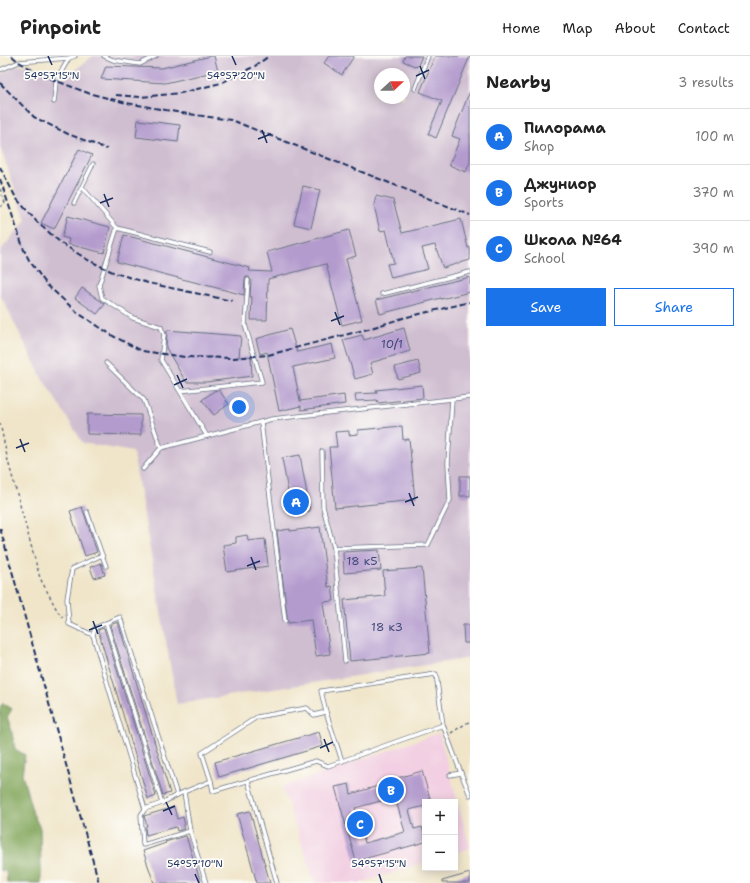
<!DOCTYPE html>
<html lang="en">
<head>
<meta charset="utf-8">
<style>
  :root { --surface:#fff; --page:#f2f2f2; --text:#222; --muted:#767676; --line:#e0e0e0; --accent:#1a73e8 }
  body { margin:0; font-family:"Shantell Sans",sans-serif; background:var(--page); color:var(--text) }
  .controls { position:absolute; right:12px; bottom:12px; display:grid; overflow:hidden; border-radius:0px; box-shadow:0 2px 10px #0003 }
  .controls button { width:36px; height:36px; display:grid; place-items:center; padding:0; border:0; border-bottom:1px solid var(--line); background:var(--surface); color:var(--text); font:20px sans-serif }
  .compass { position:absolute; left:374px; top:12px; width:36px; height:36px; border-radius:50%; background:var(--surface); box-shadow:0 2px 10px #0003; rotate:68deg }
  .you { position:absolute; left:239px; top:351px; width:14px; height:14px; margin:-10px; border:3px solid #fff; border-radius:50%; background:#1a73e8; box-shadow:0 0 0 6px #1a73e833 }
  .badge { display:grid; place-items:center; width:26px; height:26px; border-radius:50%; background:var(--accent); color:#fff; font-size:13px; font-weight:700 }
  .pin { position:absolute; translate:-50% -50%; border:2px solid #fff; box-shadow:0 1px 4px #0006 }
  .list { margin:0; padding:0; list-style:none }
  h2 { display:flex; justify-content:space-between; align-items:center; height:52px; margin:0; padding:0 16px; font-size:17px }
  h2 small { font-size:13px; font-weight:400; color:var(--muted) }
  .list li { display:grid; grid-template-columns:26px 1fr auto; gap:12px; align-items:center; box-sizing:border-box; height:56px; padding:0 16px; border-top:1px solid var(--line) }
  .list b { display:block; font-size:15px; white-space:nowrap }
  .list p { margin:0; font-size:13px; white-space:nowrap; color:var(--muted) }
  .list em { font-size:13px; font-style:normal; color:var(--muted) }
  .actions { display:flex; gap:8px; padding:12px 16px }
  .actions a { flex:1; padding:9px 0; border:1px solid var(--accent); border-radius:0px; text-align:center; font-size:14px; color:var(--accent) }
  .actions .main { background:var(--accent); color:#fff }
  .map { position:relative; flex:none; width:470px; height:827px; overflow:hidden }
  header { display:flex; align-items:center; gap:24px; box-sizing:border-box; height:56px; padding:0 20px; background:var(--surface); border-bottom:1px solid var(--line) }
  header strong { font-size:19px }
  nav { display:flex; gap:22px; margin-inline-start:auto; font-size:14px }
  main { display:flex }
  aside { flex:1; background:var(--surface) }
  .map>svg:first-child { display:block }
  .built { fill:#f2cfe2 }
  .industrial { fill:#cfbdd0; fill-rule:evenodd }
  .forest { fill:#81a55a; stroke:#4e6a5c }
  .building { fill:#b49bce; fill-rule:evenodd }
  .lines { fill:none; stroke-linecap:round; stroke-linejoin:round }
  .lane-casing { stroke:#666f83; stroke-width:5 }
  .path { stroke:#666f83; stroke-width:1.5; stroke-dasharray:3 3; stroke-linecap:butt }
  .lane { stroke:#fff; stroke-width:3.5 }
  .rail { stroke:#1b2f5e; stroke-width:2; stroke-dasharray:6 3; stroke-linecap:butt }
  .ticks { fill:none; stroke:#1b2f5e; stroke-width:1.5 }
  .labels { text-anchor:middle; dominant-baseline:central; stroke-width:3.5; stroke-linejoin:round; paint-order:stroke }
  .number-label { font-size:12px; fill:#414a7a }
  .ticks-label { font-size:10px; text-anchor:middle; fill:#1b2f5e; stroke:#fdfcf7; stroke-width:3.5; stroke-linejoin:round; paint-order:stroke }
</style>
</head>
<body>
<header>
<strong>Pinpoint</strong>
<nav><a>Home</a><a>Map</a><a>About</a><a>Contact</a></nav>
</header>
<main>
<div class="map">
<svg width="470" height="827" viewBox="0 0 470 827">
  <rect width="100%" height="100%" fill="#fdfcf7"/>
  <filter id="ink" filterUnits="userSpaceOnUse"><feTurbulence type="fractalNoise" baseFrequency=".025" numOctaves="2"/><feDisplacementMap in="SourceGraphic" scale="8" xChannelSelector="R" yChannelSelector="G"/><feConvolveMatrix kernelMatrix="1 2 1 2 8 2 1 2 1" color-interpolation-filters="sRGB"/></filter>
  <filter id="wash" filterUnits="userSpaceOnUse"><feTurbulence type="fractalNoise" baseFrequency=".012" numOctaves="4" result="noise"/><feDisplacementMap in="SourceGraphic" scale="16" xChannelSelector="R" yChannelSelector="G"/><feGaussianBlur stdDeviation="0.9" result="paint"/><feColorMatrix in="noise" values="0 0 0 0 0 0 0 0 0 0 0 0 0 0 0 0 0 1.4 0 .05"/><feComposite in="paint" operator="in"/></filter>
  <g filter="url(#wash)">
    <rect width="100%" height="100%" fill="#f0e5c9"/>
    <polygon class="built" points="439,677 470,792 455,797 455,746 425,746 425,806 360,827 315,827 282,731"/>
    <path class="industrial" d="M93,0H470V602L177,648L133,396L83,387L41,320L0,238V195L26,164L0,91V19L15,10L29,9L65,22ZM380,18H404V42H380Z"/>
    <polygon class="forest" points="3,647 12,653 7,661 11,672 15,693 25,699 22,718 33,758 40,772 41,813 41,827 7,827 6,814 0,815 0,651"/>
    <g id="blocks">
      <g class="building">
        <polygon points="211,0 214,0 218,15 165,27 101,23 106,10 162,12"/>
        <polygon points="329,0 354,0 342,19 324,7"/>
        <polygon points="405,0 422,0 417,11 403,5"/>
        <polygon points="435,0 470,0 436,82 428,78 442,45 420,36"/>
        <polygon points="470,35 470,106 466,116 449,109 460,83 452,80"/>
        <polygon points="138,64 180,69 178,86 136,81"/>
        <polygon points="79,93 92,99 54,173 41,167"/>
        <polygon points="303,130 320,134 311,172 294,168"/>
        <polygon points="376,140 393,144 402,177 461,163 468,192 470,191 470,204 443,212 435,189 422,192 428,213 391,222 387,208 394,207 386,174 380,175 374,149"/>
        <polygon points="68,160 110,171 104,197 68,188 69,183 62,181"/>
        <polygon points="349,174 356,200 346,203 362,264 342,269 326,208 268,223 267,264 251,264 252,241 250,241 251,224 249,221 246,221 245,223 244,239 117,206 124,179 250,212 249,215 272,216 267,196"/>
        <polygon points="470,221 470,236 441,243 441,242 380,258 376,244"/>
        <polygon points="82,232 105,248 97,258 75,242"/>
        <polygon points="404,272 410,295 370,307 373,318 355,323 343,284 362,279 364,284"/>
        <polygon points="290,273 297,296 332,288 335,302 293,311 300,345 344,339 345,348 301,354 301,350 279,355 267,296 260,298 256,283"/>
        <polygon points="167,274 241,280 239,301 251,300 252,320 206,326 186,326 166,292"/>
        <polygon points="418,305 421,317 398,323 395,311"/>
        <polygon points="422,329 423,342 378,347 377,344 356,345 355,338 377,337 376,334"/>
        <polygon points="219,334 229,348 214,359 202,344 214,335"/>
        <polygon points="87,358 141,359 141,379 87,378"/>
        <polygon points="402,370 403,384 409,383 415,444 335,452 329,391 337,391 335,376 349,375 349,379 358,378 358,374"/>
        <polygon points="300,399 310,455 292,458 282,402"/>
        <rect x="460" y="420" width="10" height="20"/>
        <polygon points="82,451 97,496 85,500 70,455"/>
        <polygon points="320,471 328,531 332,530 334,545 323,546 330,598 316,600 311,564 288,567 277,475 290,473 290,475"/>
        <polygon points="247,479 248,485 265,483 268,510 227,516 223,489 236,487 236,481"/>
        <polygon points="379,494 381,514 344,517 343,496"/>
        <polygon points="101,507 105,519 94,522 90,511"/>
        <polygon points="422,512 430,597 350,605 344,544 385,540 383,515"/>
        <polygon points="118,566 170,737 163,739 110,569"/>
        <polygon points="463,569 470,569 470,587 464,587"/>
        <polygon points="104,572 156,740 148,743 98,574"/>
        <polygon points="319,676 323,690 219,721 215,706"/>
        <path d="M422,715L431,746H425V750L409,754L414,773L422,771L425,780V786L356,805L335,731L349,728L351,738L395,725L394,723ZM395,741L405,776L365,787L355,752Z"/>
        <polygon points="174,751 177,763 183,761 185,769 183,770 184,773 177,775 176,771 146,779 145,771 147,770 144,760"/>
        <polygon points="250,755 270,827 257,827 237,758"/>
        <polygon points="186,780 201,827 154,827 143,795 166,787 165,786"/>
        <polygon points="470,817 470,827 442,827 442,825"/>
      </g>
    </g>
  </g>
  <g filter="url(#ink)">
    <use href="#blocks" fill-opacity="0" stroke="#666f83" stroke-width="1"/>
    <g class="lines">
      <defs>
        <g id="lane">
          <polyline points="104,0 113,4 140,8 156,0"/>
          <polyline points="0,14 19,6 69,2 75,0"/>
          <polyline points="415,33 428,0"/>
          <polyline points="54,46 56,25 69,2"/>
          <polyline points="82,131 117,172 99,229 102,242 133,262 161,271 164,279 161,304 207,380"/>
          <polyline points="74,147 93,108"/>
          <polyline points="117,172 210,196"/>
          <polyline points="382,238 470,216"/>
          <polyline points="106,307 144,344 161,392"/>
          <polyline points="180,335 262,326 245,269 248,224"/>
          <polyline points="261,366 285,565"/>
          <polyline points="322,395 323,451 334,492 428,489 450,444 448,407 452,343"/>
          <polyline points="143,413 161,392 272,363 470,341"/>
          <polyline points="87,456 102,499 72,513 67,543 69,568 93,579 145,753 162,747 177,739"/>
          <polyline points="334,492 345,605"/>
          <polyline points="102,499 106,510"/>
          <polyline points="106,567 162,747"/>
          <polyline points="93,579 95,572 120,561 177,739 184,736"/>
          <polyline points="326,656 342,705"/>
          <polyline points="450,719 461,717 470,739"/>
          <polyline points="211,725 213,735 316,705 328,710 443,669"/>
          <polyline points="248,725 277,827"/>
          <polyline points="145,753 141,759 143,789 190,775"/>
          <polyline points="206,827 190,775 184,736 211,725 202,697 257,661 307,652 314,659 326,656 321,635 436,618 443,669 461,717"/>
        </g>
      </defs>
      <use href="#lane" class="lane-casing"/>
      <g class="path">
        <polyline points="0,133 5,147 0,151"/>
        <polyline points="0,367 8,405 40,522 58,556 63,561"/>
        <polyline points="451,677 470,665"/>
      </g>
      <use href="#lane" class="lane"/>
      <g class="rail">
        <polyline points="12,0 19,6 41,19 88,37 127,47 182,57 231,64 470,159"/>
        <polyline points="0,27 34,61 68,78 107,93"/>
        <polyline points="116,39 141,41 181,37 221,27 255,10 269,0"/>
        <polyline points="0,111 16,142 37,166 61,187 88,204 115,217 148,227 232,245"/>
        <polyline points="0,123 24,194 29,204 47,229 78,257 113,280 142,295 185,301 234,302 268,299 368,273 403,262 470,246"/>
        <polyline points="0,472 99,827"/>
      </g>
    </g>
  </g>
  <path class="ticks" d="M48,0L52,9M232,0L236,9M420,10L425,23M416,20L429,14M262,74L267,87M258,83L271,78M104,138L109,151M100,147L113,142M335,256L340,269M331,265L344,260M177,319L183,332M174,329L187,323M20,383L25,396M16,392L29,387M409,437L414,450M405,446L418,441M251,501L256,514M247,510L260,505M93,565L98,578M89,574L102,569M324,683L329,696M320,692L333,686M166,746L172,759M163,755L175,750M195,818L199,827M379,818L382,827"/>
  <g class="labels">
    <g class="number-label">
      <text x="392" y="288">10/1</text>
      <text x="362" y="505">18 к5</text>
      <text x="387" y="571">18 к3</text>
    </g>
  </g>
  <g class="ticks-label">
    <text x="52" y="23">54°57'15"N</text>
    <text x="236" y="23">54°57'20"N</text>
    <text x="195" y="811">54°57'10"N</text>
    <text x="379" y="811">54°57'15"N</text>
  </g>
</svg>
<div class="controls">
<button>+</button>
<button>−</button>
</div>
<svg class="compass" viewBox="-18 -18 36 36"><path d="M0-13l5 13h-10z" fill="#e53935"/><path d="M0 13l5-13h-10z" fill="#767676"/></svg>
<div class="you"></div>
<div class="pin badge" style="left:296px;top:446px">A</div>
<div class="pin badge" style="left:391px;top:734px">B</div>
<div class="pin badge" style="left:360px;top:768px">C</div>
</div>
<aside>
<h2>Nearby<small>3 results</small></h2>
<ul class="list">
<li><span class="badge">A</span><div><b>Пилорама</b><p>Shop</p></div><em>100 m</em></li>
<li><span class="badge">B</span><div><b>Джуниор</b><p>Sports</p></div><em>370 m</em></li>
<li><span class="badge">C</span><div><b>Школа №64</b><p>School</p></div><em>390 m</em></li>
</ul>
<div class="actions"><a class="main">Save</a><a>Share</a></div>
</aside>
</main>
</body>
</html>
